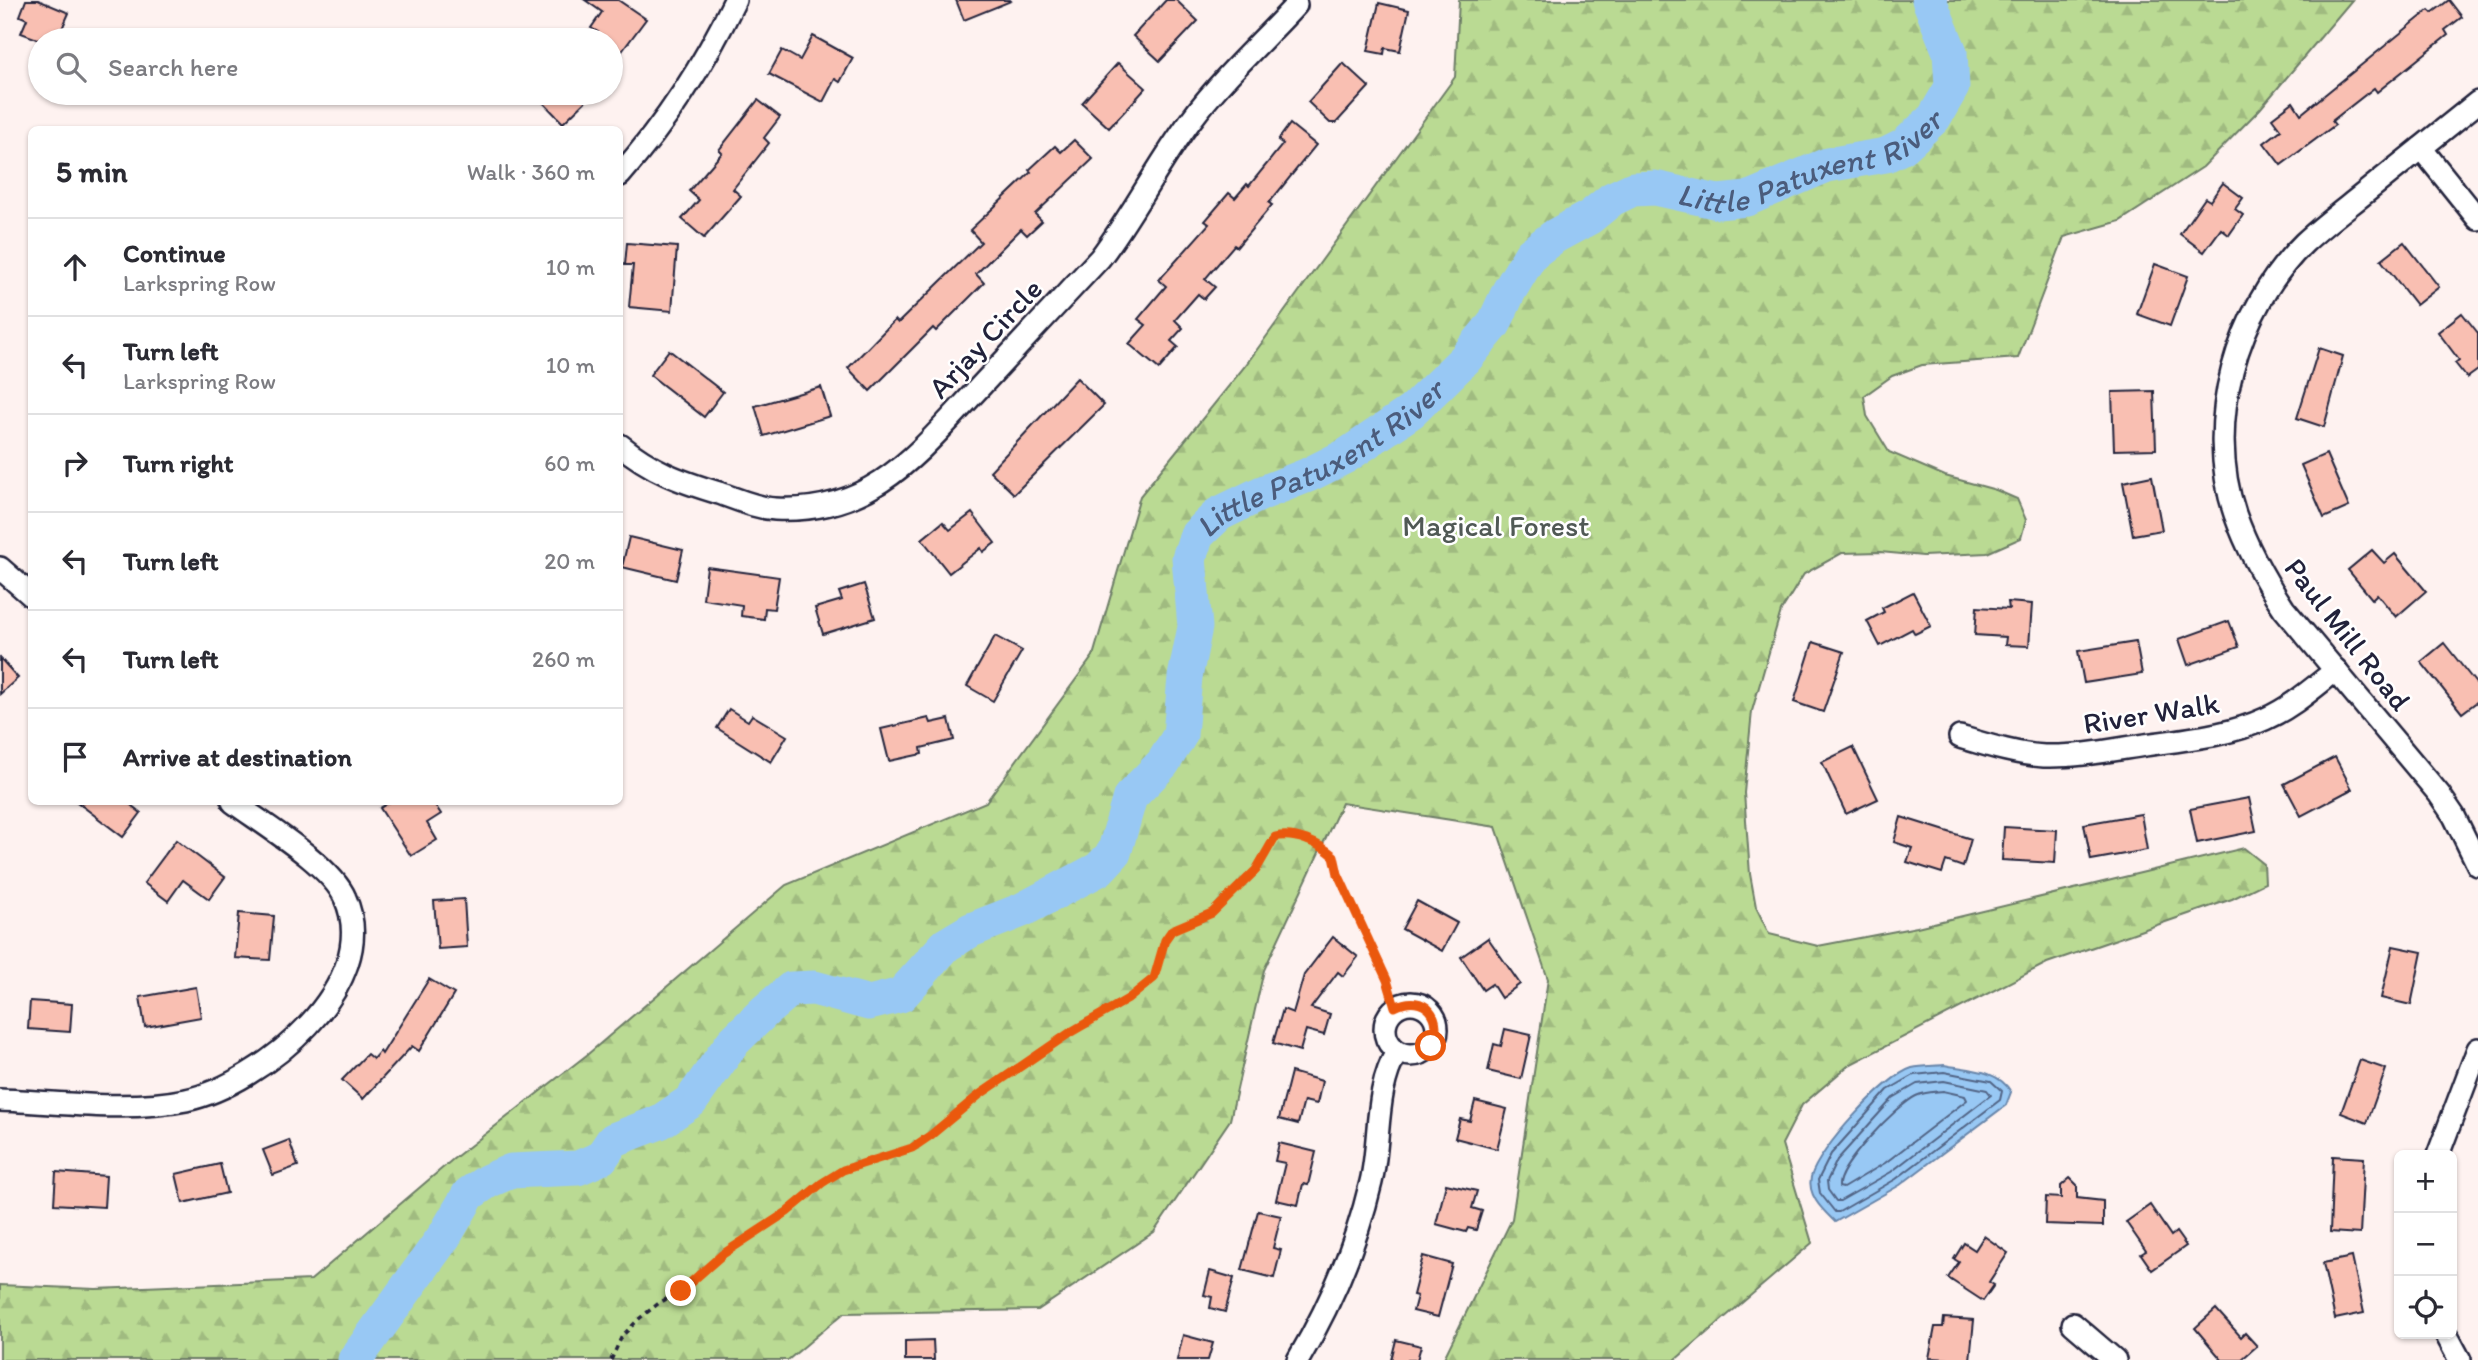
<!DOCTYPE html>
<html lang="en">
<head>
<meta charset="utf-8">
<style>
  :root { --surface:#fff; --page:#f2f2f3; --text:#2b2b33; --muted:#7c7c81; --line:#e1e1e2 }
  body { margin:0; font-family:Itim,sans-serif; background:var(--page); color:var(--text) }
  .controls { position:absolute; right:21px; bottom:21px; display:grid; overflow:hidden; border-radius:10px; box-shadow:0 2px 5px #0004 }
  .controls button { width:63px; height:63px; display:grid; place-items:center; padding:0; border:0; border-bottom:2px solid var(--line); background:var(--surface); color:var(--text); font:35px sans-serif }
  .stop { position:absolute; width:21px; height:21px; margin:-16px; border:5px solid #ea580c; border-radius:50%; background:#fff }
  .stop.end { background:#ea580c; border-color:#fff; box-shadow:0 2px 7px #0008 }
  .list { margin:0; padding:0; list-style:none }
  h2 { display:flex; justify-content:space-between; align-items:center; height:91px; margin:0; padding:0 28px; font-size:30px }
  h2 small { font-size:23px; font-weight:400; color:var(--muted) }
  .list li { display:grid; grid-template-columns:46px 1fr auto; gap:21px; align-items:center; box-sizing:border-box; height:98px; padding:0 28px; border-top:2px solid var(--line) }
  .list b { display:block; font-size:26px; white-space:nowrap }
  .list p { margin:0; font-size:23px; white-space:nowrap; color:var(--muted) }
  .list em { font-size:23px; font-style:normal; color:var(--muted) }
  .icon { flex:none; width:38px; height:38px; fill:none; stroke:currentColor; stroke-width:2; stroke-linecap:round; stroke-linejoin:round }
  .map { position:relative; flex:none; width:2478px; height:1360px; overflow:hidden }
  .search { position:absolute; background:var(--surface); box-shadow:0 2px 5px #0004; left:28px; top:28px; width:595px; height:77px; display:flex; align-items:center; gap:18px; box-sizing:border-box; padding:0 24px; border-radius:38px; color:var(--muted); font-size:26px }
  .panel { position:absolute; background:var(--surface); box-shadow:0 2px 5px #0004; left:28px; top:126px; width:595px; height:679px; border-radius:10px }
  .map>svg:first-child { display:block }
  .forest { fill:url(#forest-firs); stroke:#6e7e67; stroke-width:2 }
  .water { fill:#98c8f4; stroke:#6986aa; stroke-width:2 }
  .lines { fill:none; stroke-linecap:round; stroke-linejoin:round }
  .shore { stroke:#516485; stroke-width:2 }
  .river { stroke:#98c8f4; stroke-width:35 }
  .building { fill:#f9bfb2; stroke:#22223b; stroke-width:2 }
  .minor-casing { stroke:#22223b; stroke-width:26 }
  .path { stroke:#22223b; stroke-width:3.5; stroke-dasharray:5 5; stroke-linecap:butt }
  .minor { stroke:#fff; stroke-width:21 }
  .route { stroke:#ea580c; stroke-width:9 }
  .labels { text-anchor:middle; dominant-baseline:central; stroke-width:5; stroke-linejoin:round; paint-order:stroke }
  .street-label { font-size:30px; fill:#22223b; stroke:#fff }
  .park-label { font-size:30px; fill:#505955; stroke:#fff }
  .water-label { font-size:32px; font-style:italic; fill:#4b5c7c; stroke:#fff }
</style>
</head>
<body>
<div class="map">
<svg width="2478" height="1360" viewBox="0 0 2478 1360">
  <defs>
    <pattern id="forest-firs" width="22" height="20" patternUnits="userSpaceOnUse" patternTransform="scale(1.75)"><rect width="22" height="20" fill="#bada93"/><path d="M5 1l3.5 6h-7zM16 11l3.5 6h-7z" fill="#a0bb80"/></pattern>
  </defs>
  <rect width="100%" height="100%" fill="#fef2f0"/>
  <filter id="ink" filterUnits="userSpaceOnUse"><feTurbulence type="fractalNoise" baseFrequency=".0143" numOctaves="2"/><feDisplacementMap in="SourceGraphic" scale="14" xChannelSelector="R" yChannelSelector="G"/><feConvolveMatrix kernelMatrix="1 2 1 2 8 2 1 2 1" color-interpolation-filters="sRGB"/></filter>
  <g filter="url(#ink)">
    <polygon class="forest" points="1459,0 2352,0 2260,109 2203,167 2120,221 2064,237 2018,358 1922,365 1892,376 1864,396 1867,416 1889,452 1945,476 1996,490 2017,499 2026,520 2021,538 1987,553 1923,556 1880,552 1842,553 1804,574 1781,611 1752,711 1744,793 1750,874 1756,907 1769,934 1818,946 1917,927 2244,848 2264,864 2265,883 2232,899 2047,963 1849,1065 1802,1105 1782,1144 1812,1243 1675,1360 1443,1360 1512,1219 1548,979 1496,827 1342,803 1264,970 1230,1120 1154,1232 1038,1310 844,1313 788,1360 0,1360 0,1285 96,1289 311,1280 452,1160 588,1054 786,885 986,802 1093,656 1140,496 1245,366 1455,77"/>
    <path class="water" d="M1944,1065C1968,1070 1998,1069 2011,1092L2006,1105L1900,1185L1835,1222C1823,1210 1807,1196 1811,1177C1818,1150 1885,1076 1912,1068C1922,1066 1934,1066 1944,1065Z"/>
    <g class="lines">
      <g class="shore">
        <polygon points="1944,1072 1991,1081 2002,1091 2000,1100 1896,1179 1839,1212 1835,1212 1820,1193 1818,1180 1831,1154 1888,1090 1914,1075"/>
        <polygon points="1944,1081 1987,1090 1991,1095 1891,1172 1840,1201 1836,1201 1828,1190 1827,1181 1837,1160 1893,1098 1917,1084"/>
        <path d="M1943,1091L1965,1096L1967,1100L1885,1163L1843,1188L1839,1187C1836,1168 1897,1105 1916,1096C1924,1092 1934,1092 1943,1091Z"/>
      </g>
      <path class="river" id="s1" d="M355,1360L445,1235L469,1194L488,1181L511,1171L578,1168L601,1158L613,1140L660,1122L691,1101L733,1042L765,1011L791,989L814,988L869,1003L901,995L946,945L971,930L1022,910L1099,869L1114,853L1130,797L1163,763L1180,735L1185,677L1195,627L1189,558L1197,535L1219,514L1262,493L1308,475L1346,456L1412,411L1465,359L1494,324L1509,291L1531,254L1555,236L1590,217L1612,199L1633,189L1655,188L1718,202L1747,199L1827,165L1886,155L1904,146L1934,118L1952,87L1950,52L1929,0"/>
    </g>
    <g class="building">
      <polygon points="26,0 38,0 69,13 57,40 40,40 21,33 27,19 20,16"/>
      <polygon points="585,0 618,0 646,19 611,66 611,40 592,40 598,32 591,28 602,12"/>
      <polygon points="956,0 1010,0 1011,1 964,20"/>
      <polygon points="1166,0 1176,0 1198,21 1160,61 1133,36"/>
      <polygon points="2449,0 2462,17 2445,30 2448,35 2377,92 2374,88 2332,121 2335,125 2281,165 2264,143 2281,130 2272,118 2293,102 2301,114 2429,10 2432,13"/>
      <polygon points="1379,3 1409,10 1400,51 1385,48 1384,54 1368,51"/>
      <polygon points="813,36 853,58 840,82 835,79 823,102 769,74 782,50 800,60"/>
      <polygon points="1118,63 1146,88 1109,128 1082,103"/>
      <polygon points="1343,63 1369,87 1336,123 1330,123 1308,102"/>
      <polygon points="534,93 594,93 563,123"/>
      <polygon points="758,100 780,117 764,138 769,143 733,189 741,196 704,238 682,219 699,200 689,191 722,153 719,150"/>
      <polygon points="1290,124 1316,145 1269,203 1272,205 1237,247 1234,245 1205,279 1215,287 1204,299 1198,294 1175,320 1183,328 1171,341 1178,347 1159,369 1129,344 1146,325 1138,319 1166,286 1159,280 1209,224 1205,221 1229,193 1235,198 1247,184 1249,186 1283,144 1278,140"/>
      <polygon points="1074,140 1093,159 1035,214 1042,221 1027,235 1021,229 976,274 984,283 936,331 933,328 870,391 848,368 895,320 898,323 981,242 970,230 1031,172 1029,170 1055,146 1061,152"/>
      <polygon points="2223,183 2243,198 2235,209 2243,215 2229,235 2221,229 2204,252 2180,234 2205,198 2210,201"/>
      <polygon points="2404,242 2439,287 2416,305 2381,260"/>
      <polygon points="627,243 677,247 672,311 629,307 633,265 625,265"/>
      <polygon points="2155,264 2188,276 2170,326 2137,314"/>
      <polygon points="2462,313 2478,333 2478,370 2467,378 2455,363 2459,360 2438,332"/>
      <polygon points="2319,348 2343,356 2324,427 2297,418"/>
      <polygon points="669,350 723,392 704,417 650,375"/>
      <polygon points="1077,378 1104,405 1014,494 990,471"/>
      <polygon points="821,387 830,416 764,436 755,406"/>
      <polygon points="2154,391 2156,449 2114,450 2112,392"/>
      <polygon points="2326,454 2349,507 2324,518 2301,465"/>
      <polygon points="2152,476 2162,530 2133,535 2123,482"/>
      <polygon points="972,513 995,543 983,552 981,548 949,573 922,539 943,522 950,530"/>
      <polygon points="629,537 683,550 676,580 622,567"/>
      <polygon points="2372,550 2384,563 2395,554 2426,591 2396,617 2377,594 2372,599 2348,570"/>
      <polygon points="707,567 779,577 774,609 765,608 764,619 741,616 742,605 703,599"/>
      <polygon points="864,584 875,618 823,634 815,608 842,600 839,592"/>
      <polygon points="1913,592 1931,626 1915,634 1912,629 1880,646 1867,621 1884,612 1882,608"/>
      <polygon points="2008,602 2032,604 2029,646 2005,645 2006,637 1975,635 1977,607 2009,609"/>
      <polygon points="2229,621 2239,647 2188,665 2179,639"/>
      <polygon points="995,636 1022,651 993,701 967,686"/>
      <polygon points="1813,642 1844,652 1823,712 1794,702"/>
      <polygon points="2136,642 2142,674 2084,683 2078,651"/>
      <polygon points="2444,643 2478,686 2478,701 2462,713 2421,662"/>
      <polygon points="0,658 18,678 0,694"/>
      <polygon points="729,709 748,721 752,715 787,736 771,762 717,728"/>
      <polygon points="929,718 931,723 949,719 954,740 921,748 922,754 889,761 881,729"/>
      <polygon points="1853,747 1878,799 1846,814 1822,762"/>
      <polygon points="2335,757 2352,789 2301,816 2284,784"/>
      <polygon points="2249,798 2256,831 2197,843 2190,809"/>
      <polygon points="77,802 127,802 141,813 123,837"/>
      <polygon points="390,802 433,802 441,814 427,823 437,840 411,856 380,808"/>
      <polygon points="2141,814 2147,850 2091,860 2084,824"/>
      <polygon points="1901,817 1971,839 1963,867 1946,861 1942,873 1907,862 1912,848 1894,842"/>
      <polygon points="2004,827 2057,830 2055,863 2002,860"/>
      <polygon points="176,840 225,877 209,899 183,880 168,901 144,883"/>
      <polygon points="464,899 467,947 438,949 434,901"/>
      <polygon points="1417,901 1457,923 1442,951 1402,929"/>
      <polygon points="239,913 274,916 270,960 235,958"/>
      <polygon points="1333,937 1358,957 1343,976 1338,972 1311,1008 1330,1014 1324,1035 1306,1030 1300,1051 1273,1043 1283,1009 1293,1013 1304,975"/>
      <polygon points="1488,938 1520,984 1501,998 1492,984 1483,990 1461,957"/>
      <polygon points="2393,946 2422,952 2411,1005 2381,998"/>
      <polygon points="429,979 454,994 419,1051 412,1046 363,1099 342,1080 367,1054 373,1059 380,1051 382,1054"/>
      <polygon points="196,987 201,1017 145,1027 140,997"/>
      <polygon points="30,1001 72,1004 70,1032 28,1029"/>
      <polygon points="1505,1029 1531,1035 1521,1079 1488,1071 1494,1044 1501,1046"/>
      <polygon points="2360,1060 2386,1069 2367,1123 2341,1113"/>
      <polygon points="1291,1072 1322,1081 1317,1104 1304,1101 1298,1124 1279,1119"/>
      <polygon points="1475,1101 1507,1109 1497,1149 1455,1138 1460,1119 1470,1121"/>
      <polygon points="289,1140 298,1166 273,1175 263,1150"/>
      <polygon points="1279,1143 1316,1152 1308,1185 1303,1184 1298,1205 1276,1200 1285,1163 1275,1161"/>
      <polygon points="2333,1156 2364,1158 2360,1234 2330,1232"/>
      <polygon points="220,1164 227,1193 183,1203 176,1174"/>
      <polygon points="56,1172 106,1176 104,1207 54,1204"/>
      <polygon points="2070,1178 2077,1185 2077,1198 2103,1201 2103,1226 2045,1224 2046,1197 2061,1198 2061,1186"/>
      <polygon points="1446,1184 1477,1191 1472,1208 1482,1211 1476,1230 1468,1228 1466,1232 1436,1224"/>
      <polygon points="2150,1205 2171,1236 2176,1232 2186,1246 2152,1270 2141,1254 2146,1251 2126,1222"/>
      <polygon points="1258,1211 1281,1216 1273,1248 1281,1250 1274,1278 1242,1270"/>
      <polygon points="1984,1236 2008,1253 1989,1282 1994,1285 1983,1301 1948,1278 1959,1262 1954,1259 1964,1243 1975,1250"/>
      <polygon points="1423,1256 1452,1264 1438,1317 1413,1311 1417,1296 1413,1295"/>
      <polygon points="2352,1257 2364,1313 2335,1319 2323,1263"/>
      <polygon points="1210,1271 1234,1278 1225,1312 1210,1308 1212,1297 1204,1295"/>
      <polygon points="2216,1309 2241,1337 2245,1333 2257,1346 2241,1360 2222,1360 2195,1328"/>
      <polygon points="1944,1318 1974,1320 1970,1360 1929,1358 1935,1327 1943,1327"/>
      <polygon points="1183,1335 1213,1343 1208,1360 1177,1360"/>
      <polygon points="933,1340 934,1360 905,1360 905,1341"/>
      <polygon points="1396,1340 1421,1346 1417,1360 1391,1360"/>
    </g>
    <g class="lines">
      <defs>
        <g id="minor">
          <path d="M2478,102C2441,132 2403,162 2366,192C2345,209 2323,225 2304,243C2236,310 2204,423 2235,514C2247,548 2264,579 2284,609L2439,794L2454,816L2478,865"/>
          <polyline points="2421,148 2478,219"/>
          <path d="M620,175C667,122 704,65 735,0"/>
          <path d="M620,445C652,471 679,481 719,493C737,499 756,508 775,509C872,514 917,454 977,390C1018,346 1059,302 1100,258C1134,213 1158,164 1191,120C1222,78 1261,43 1296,5"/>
          <polyline points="0,568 32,596"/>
          <path d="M1960,737C1987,745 2015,754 2044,756C2078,757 2112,750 2145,745C2185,739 2228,736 2265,719C2292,707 2313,688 2336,670"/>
          <circle cx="1411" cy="1029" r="26"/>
          <path d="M0,1100C60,1102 126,1112 186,1100C261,1084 384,984 345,898C331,865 263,824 233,802"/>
          <polyline points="2438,1155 2478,1049"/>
          <polyline points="2073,1324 2115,1360"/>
          <polyline points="2446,1334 2460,1360"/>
          <path d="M1298,1360C1331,1304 1356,1246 1371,1182C1381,1140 1374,1090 1397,1052"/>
        </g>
      </defs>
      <use href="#minor" class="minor-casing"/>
      <path class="path" d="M611,1360L622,1336L640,1318L659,1303L681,1291L723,1254L787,1211L822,1183L843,1170L912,1148L931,1135L979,1095L1071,1032L1128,999L1154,978L1165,940L1172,930L1212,913L1256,870L1275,837C1294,833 1319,843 1334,856L1338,874L1387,980L1395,1007"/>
      <use href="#minor" class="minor"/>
    </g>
  </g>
  <g class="lines" filter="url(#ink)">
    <path class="route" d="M681,1291L723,1254L787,1212L822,1183L843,1170L912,1148L931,1135L979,1095L1071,1032L1128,999L1154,978L1165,940L1172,930L1212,913L1256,870L1275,837C1294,832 1319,843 1334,856L1338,874L1387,980L1395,1007C1425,992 1446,1018 1431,1046"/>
  </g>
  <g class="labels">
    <g class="street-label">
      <text transform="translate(985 338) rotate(-47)">Arjay Circle</text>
      <text transform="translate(2348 634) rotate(52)">Paul Mill Road</text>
      <text transform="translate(2151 713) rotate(-9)">River Walk</text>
    </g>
    <g class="park-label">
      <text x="1496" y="525">Magical Forest</text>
    </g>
    <g class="water-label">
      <text stroke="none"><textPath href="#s1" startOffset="2074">Little Patuxent River</textPath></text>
      <text stroke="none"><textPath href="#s1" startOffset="1463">Little Patuxent River</textPath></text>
    </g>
  </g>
</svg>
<div class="controls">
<button>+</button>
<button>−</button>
<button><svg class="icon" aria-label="locate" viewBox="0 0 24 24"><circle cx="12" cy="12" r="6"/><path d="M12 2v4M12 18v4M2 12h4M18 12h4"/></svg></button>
</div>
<div class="stop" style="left:1431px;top:1046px"></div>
<div class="stop end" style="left:681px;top:1291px"></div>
<div class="search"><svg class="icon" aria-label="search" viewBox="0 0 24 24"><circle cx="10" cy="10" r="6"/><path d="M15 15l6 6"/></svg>Search here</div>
<section class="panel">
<h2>5 min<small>Walk · 360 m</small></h2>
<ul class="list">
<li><svg class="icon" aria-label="ahead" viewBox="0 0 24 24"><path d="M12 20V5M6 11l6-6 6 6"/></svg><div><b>Continue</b><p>Larkspring Row</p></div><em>10 m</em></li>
<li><svg class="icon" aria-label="left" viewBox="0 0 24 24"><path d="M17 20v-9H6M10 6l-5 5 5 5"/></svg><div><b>Turn left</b><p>Larkspring Row</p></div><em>10 m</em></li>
<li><svg class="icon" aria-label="right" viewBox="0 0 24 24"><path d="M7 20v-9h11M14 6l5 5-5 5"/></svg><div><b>Turn right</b></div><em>60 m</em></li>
<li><svg class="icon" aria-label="left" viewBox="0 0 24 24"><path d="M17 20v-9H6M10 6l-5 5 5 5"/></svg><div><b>Turn left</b></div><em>20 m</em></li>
<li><svg class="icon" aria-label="left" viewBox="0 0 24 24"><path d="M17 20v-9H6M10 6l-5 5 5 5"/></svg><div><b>Turn left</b></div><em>260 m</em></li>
<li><svg class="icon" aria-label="arrive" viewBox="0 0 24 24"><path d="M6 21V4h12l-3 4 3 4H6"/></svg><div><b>Arrive at destination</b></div></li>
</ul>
</section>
</div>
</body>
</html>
